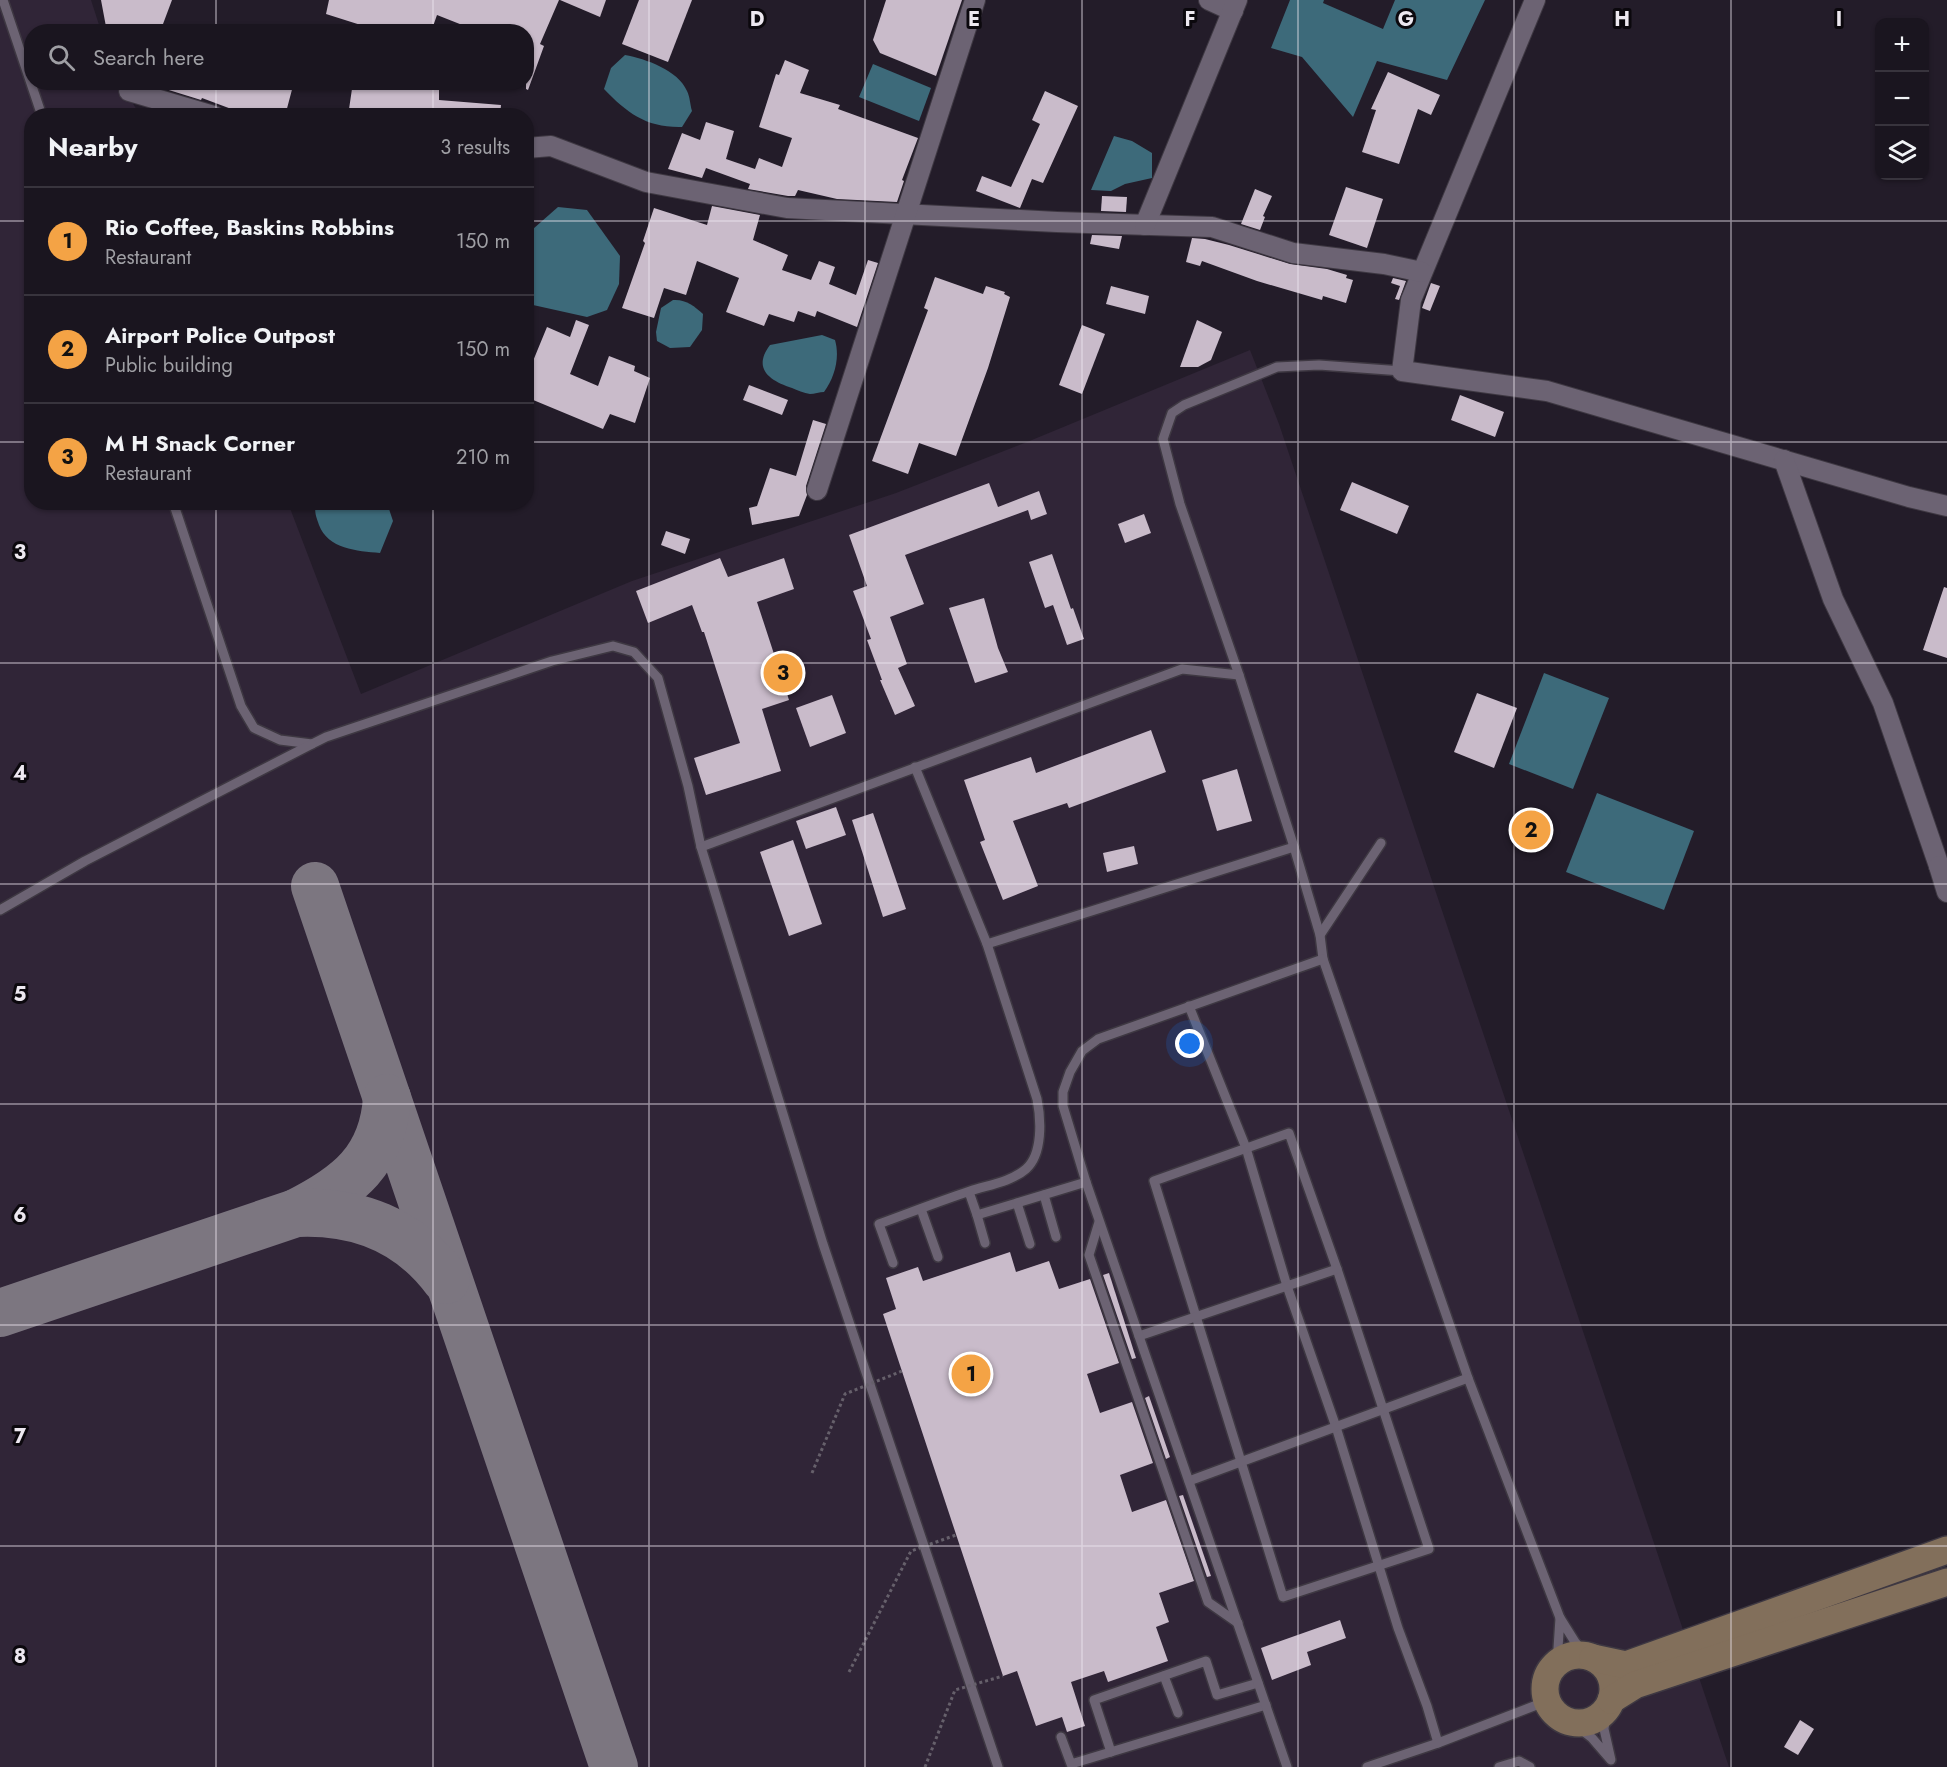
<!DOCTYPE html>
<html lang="en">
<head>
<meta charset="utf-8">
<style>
  :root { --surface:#1a151f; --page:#231e28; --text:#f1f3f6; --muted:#9f9fa4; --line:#38343d; --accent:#f4a345 }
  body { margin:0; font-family:Jost,sans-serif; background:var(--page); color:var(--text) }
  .controls { position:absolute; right:18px; top:18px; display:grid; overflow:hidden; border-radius:12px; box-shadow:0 2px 4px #0004 }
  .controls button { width:54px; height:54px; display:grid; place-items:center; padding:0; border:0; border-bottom:2px solid var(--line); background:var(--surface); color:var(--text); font:30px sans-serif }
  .you { position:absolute; left:1190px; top:1044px; width:21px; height:21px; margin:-15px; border:4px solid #fff; border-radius:50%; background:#1a73e8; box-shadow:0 0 0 9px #1a73e833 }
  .badge { display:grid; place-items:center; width:39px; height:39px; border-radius:50%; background:var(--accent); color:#111; font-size:20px; font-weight:700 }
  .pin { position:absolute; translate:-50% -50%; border:3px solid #fff; box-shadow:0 2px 6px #0006 }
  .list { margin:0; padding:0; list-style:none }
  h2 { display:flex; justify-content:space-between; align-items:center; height:78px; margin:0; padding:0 24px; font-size:26px }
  h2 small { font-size:20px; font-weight:400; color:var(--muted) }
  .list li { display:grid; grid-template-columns:39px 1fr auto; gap:18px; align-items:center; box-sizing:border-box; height:108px; padding:0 24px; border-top:2px solid var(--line) }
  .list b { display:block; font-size:22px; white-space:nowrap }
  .list p { margin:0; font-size:20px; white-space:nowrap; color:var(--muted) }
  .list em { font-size:20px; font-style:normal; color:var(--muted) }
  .icon { flex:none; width:33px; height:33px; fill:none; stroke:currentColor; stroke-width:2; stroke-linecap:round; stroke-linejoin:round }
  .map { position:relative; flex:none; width:1947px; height:1767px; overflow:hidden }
  .search { position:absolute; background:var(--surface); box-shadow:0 2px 4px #0004; left:24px; top:24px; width:510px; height:66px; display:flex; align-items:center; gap:15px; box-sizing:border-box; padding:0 21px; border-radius:24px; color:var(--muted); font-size:22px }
  .panel { position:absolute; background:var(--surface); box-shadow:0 2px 4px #0004; left:24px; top:108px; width:510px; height:402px; border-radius:24px }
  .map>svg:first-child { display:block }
  .built { fill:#302537 }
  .water { fill:#3d6a7a }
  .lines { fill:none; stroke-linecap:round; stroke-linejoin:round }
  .taxiway { stroke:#7c7680; stroke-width:48 }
  .building { fill:#c9bbca }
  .lane-casing { stroke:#3e3842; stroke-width:12 }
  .street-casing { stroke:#3e3842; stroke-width:22 }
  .secondary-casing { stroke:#3e3842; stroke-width:30 }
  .lane { stroke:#6c6373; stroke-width:9 }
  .street { stroke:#6c6373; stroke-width:20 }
  .secondary { stroke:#826f5b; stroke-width:27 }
  .path-bridge { stroke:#66606b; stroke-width:3; stroke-dasharray:3 3; stroke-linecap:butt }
  .grid { fill:none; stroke:#ede8f0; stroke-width:1.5; stroke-opacity:0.55 }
  .grid-label { font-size:20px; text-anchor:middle; font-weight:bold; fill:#ede8f0; stroke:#0b080d; stroke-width:6; stroke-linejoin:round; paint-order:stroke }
</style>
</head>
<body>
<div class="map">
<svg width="1947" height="1767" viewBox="0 0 1947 1767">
  <rect width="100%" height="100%" fill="#231c29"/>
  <polygon class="built" points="0,0 91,0 101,31 32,32 32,82 120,83 140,115 32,116 32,502 288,503 361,694 632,581 896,493 1027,442 1250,350 1279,424 1729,1767 0,1767"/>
  <g class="water">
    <polygon points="1290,0 1324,0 1323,3 1383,29 1395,0 1485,0 1447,80 1377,61 1353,117 1302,57 1271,48"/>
    <path d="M625,55C646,59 678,70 687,91C690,97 690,104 692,111L682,127C647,128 627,113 604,89L611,68Z"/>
    <polygon points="873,64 931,88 919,121 859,97"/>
    <polygon points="1114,136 1132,141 1152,153 1152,178 1125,184 1111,191 1091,190"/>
    <polygon points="558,207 587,210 620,256 619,284 607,310 587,317 533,305 527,300 527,249 533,229"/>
    <path d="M673,300C686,299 694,306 703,314L702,330L690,347L670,348L657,341L656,332L661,308Z"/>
    <path d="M822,335L835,340C840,357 835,377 824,392C820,392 814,394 810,394C804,393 797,390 792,388C770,381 752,369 770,345Z"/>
    <path d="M316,503H387L393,521L380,553C357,551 328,549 319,525C316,516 314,512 316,503Z"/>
    <polygon points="1544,673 1609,698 1573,789 1509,764"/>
    <polygon points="1597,793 1694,831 1664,910 1566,872"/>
  </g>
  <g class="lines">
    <g class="taxiway">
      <polyline points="315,886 614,1767"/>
      <path d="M296,1213C348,1187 383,1160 387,1098"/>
      <path d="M0,1313L296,1213C357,1210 409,1230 446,1280"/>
    </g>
  </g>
  <g class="building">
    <polygon points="101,0 172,0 160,32 107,32"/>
    <polygon points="329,0 559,0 540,44 544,46 528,90 526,89 526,32 480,32 437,15 431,32 366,32 367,27 326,14"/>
    <polygon points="560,0 606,0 600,17"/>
    <polygon points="639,0 692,0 668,62 622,44"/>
    <polygon points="886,0 962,0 936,76 880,53 873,40"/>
    <polygon points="785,60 809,70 800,93 840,105 838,109 918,138 902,180 904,181 897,202 837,199 798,190 795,196 788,196 748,189 750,184 706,168 702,178 668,169 682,133 700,140 706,122 734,131 726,159 755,169 759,158 782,167 792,138 759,127 776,74 779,75"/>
    <polygon points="1388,72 1440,95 1431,115 1418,109 1399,164 1362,152 1376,110 1371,109"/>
    <polygon points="143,82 199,82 213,87 215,82 294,82 285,116 250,116 202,98 201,100"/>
    <polygon points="353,82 439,82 439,100 501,105 500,116 413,116 400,112 399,116 348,116"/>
    <polygon points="1045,91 1078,106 1043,183 1032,179 1020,208 976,191 982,176 1011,187 1040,124 1032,120"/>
    <polygon points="1346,187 1383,199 1367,248 1329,235"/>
    <polygon points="1255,189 1272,196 1263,216 1265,217 1260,230 1241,224"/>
    <polygon points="1102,196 1127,197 1126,212 1101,211"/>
    <polygon points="712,206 760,215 753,240 788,255 782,270 811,280 819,261 835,267 829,284 856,295 868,260 878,263 857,327 817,311 815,317 798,311 794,322 769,314 764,326 726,312 739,278 697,261 686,295 664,288 654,318 622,308 645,243 643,241 654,208 707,225"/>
    <polygon points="1092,235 1122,236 1119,249 1090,244"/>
    <polygon points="1192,238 1205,239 1229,245 1290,264 1327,269 1347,275 1346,278 1353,280 1346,303 1323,296 1322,300 1257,281 1202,261 1200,266 1186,262"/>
    <polygon points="935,277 983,294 986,286 1005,292 1004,294 1010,297 988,368 956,456 919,443 908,474 872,461 928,310 924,308"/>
    <polygon points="1393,278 1406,281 1399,300 1395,299 1400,286 1391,283"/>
    <polygon points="1431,283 1440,286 1430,311 1422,308"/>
    <polygon points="1111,286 1149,296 1145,314 1106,304"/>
    <polygon points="576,320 589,325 570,374 598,386 609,356 635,366 634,371 650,378 635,423 610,414 603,429 526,397 526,359 533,361 547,327 570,337"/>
    <polygon points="1197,320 1222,332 1211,360 1198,367 1180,367"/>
    <polygon points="1082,325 1105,334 1082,394 1059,385"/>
    <polygon points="749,385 788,400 782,415 743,400"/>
    <polygon points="1460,395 1504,412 1495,437 1451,420"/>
    <polygon points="813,420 826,424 806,486 807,495 799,516 752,525 749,508 757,506 770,468 796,476"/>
    <polygon points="1352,482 1409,506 1397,534 1340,510"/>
    <polygon points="989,483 998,507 1039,491 1047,514 1031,520 1028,510 905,555 924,604 890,617 907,664 898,668 915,706 895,715 880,680 882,680 867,640 871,639 853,591 867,586 849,535"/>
    <polygon points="1144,514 1151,533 1125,543 1118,524"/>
    <polygon points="666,531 690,539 685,554 661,545"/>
    <polygon points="1052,554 1071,609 1073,608 1084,639 1067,645 1053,605 1045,608 1029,562"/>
    <polygon points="720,558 728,577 784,558 794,589 757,602 789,700 762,709 781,771 706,795 694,758 740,743 704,632 702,632 692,605 648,623 636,591"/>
    <polygon points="1944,587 1947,588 1947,658 1923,650"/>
    <polygon points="984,598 998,648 1008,672 975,683 949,608"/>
    <polygon points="1477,693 1517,708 1494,768 1454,752"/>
    <polygon points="832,695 846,733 810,747 796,708"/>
    <polygon points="1151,730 1166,772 1069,808 1067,803 1013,821 1038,886 1003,900 980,842 985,840 964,780 1031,757 1036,773"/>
    <polygon points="1237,769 1252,821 1217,831 1202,780"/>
    <polygon points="836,807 846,835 806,849 796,821"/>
    <polygon points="873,813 906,909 883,917 852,820"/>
    <polygon points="793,840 822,924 789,936 760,852"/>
    <polygon points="1134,846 1138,864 1107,872 1103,853"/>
    <polygon points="1010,1252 1016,1272 1049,1261 1059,1289 1090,1279 1119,1363 1087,1374 1100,1413 1132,1402 1153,1463 1120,1475 1132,1512 1166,1500 1194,1581 1159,1593 1169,1622 1156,1627 1168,1661 1108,1682 1104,1671 1071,1682 1085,1726 1067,1732 1062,1717 1036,1726 1017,1671 1003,1676 883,1314 896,1309 886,1278 918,1267 923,1281"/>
    <polygon points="1109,1273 1136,1358 1132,1359 1103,1275"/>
    <polygon points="1149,1396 1170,1457 1166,1459 1145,1398"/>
    <polygon points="1183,1495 1211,1576 1207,1577 1179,1496"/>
    <polygon points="1340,1620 1346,1638 1307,1652 1311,1665 1272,1680 1261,1648"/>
    <polygon points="1800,1720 1814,1729 1798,1755 1784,1747"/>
  </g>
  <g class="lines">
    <defs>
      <g id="lane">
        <polyline points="3,0 42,116"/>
        <polyline points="173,502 241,706 254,728 280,740 312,744 326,737 552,661 613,646 634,652 658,678 688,786 701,847 823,1244 998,1767"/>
        <polyline points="1239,675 1180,504 1163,439 1172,413 1184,405 1277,367 1319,365 1402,371"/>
        <polyline points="701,847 1182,669 1239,675 1294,847 1320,935 1323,959 1468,1378 1560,1618"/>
        <polyline points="0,910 85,861 312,744"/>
        <polyline points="1320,935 1381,843"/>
        <polyline points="987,944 1294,847"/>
        <polyline points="1189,1006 1246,1148 1287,1286 1336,1427 1398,1628 1427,1706 1438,1743"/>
        <polygon points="1289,1133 1337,1269 1429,1549 1283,1597 1154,1181"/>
        <polyline points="969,1192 977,1215 1086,1182"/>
        <polyline points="1044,1195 1056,1237"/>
        <polyline points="1017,1203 1030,1244"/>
        <polyline points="921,1209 938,1257"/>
        <polyline points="977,1215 985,1243"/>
        <polyline points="1099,1222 1089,1255 1208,1602 1238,1623"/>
        <path d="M893,1263L879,1224C909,1213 940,1201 970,1191C988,1185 1011,1182 1026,1169C1043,1154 1041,1119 1037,1099L987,944L915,767"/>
        <polyline points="1139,1336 1337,1269"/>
        <polyline points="1189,1481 1468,1378"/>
        <polyline points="1557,1663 1560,1618 1575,1642 1586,1655"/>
        <polyline points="1164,1676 1178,1713"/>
        <polyline points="1570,1721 1592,1738 1611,1760 1604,1729 1607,1707"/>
        <polyline points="1061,1737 1071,1764 1266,1705"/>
        <polyline points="1111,1752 1094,1700 1206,1661 1217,1695 1258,1683"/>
        <polyline points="1287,1767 1086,1182 1063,1106 1063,1092 1070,1072 1082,1051 1098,1039 1323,959"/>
        <polyline points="1367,1767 1438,1743 1547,1701"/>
        <polyline points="1499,1767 1519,1761 1530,1767"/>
      </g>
      <g id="street">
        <polyline points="1209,0 1233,11"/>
        <polyline points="1535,0 1411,300 1402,371 1547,391 1909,497 1947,506"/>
        <polyline points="129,91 214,116"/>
        <polyline points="526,148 551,146 646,182 787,208 1057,222 1212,227 1293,253 1384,264 1422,272"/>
        <polyline points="1145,225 1237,0"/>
        <polyline points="1784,460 1833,599 1883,703 1939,866 1947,871"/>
        <polyline points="817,490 975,0"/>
        <polyline points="1939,866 1947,892"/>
      </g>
      <g id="secondary">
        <circle cx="1579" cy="1689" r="34"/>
        <polyline points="1593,1658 1626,1665 1947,1550"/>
        <polyline points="1611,1700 1635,1685 1947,1582"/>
      </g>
    </defs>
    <use href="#lane" class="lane-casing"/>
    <use href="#street" class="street-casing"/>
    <use href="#secondary" class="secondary-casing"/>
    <use href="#lane" class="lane"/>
    <use href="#street" class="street"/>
    <use href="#secondary" class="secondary"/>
    <g class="path-bridge">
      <polyline points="812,1473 845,1394 902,1371"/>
      <polyline points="849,1672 911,1551 956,1535"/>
      <polyline points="925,1767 955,1690 1003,1676"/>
    </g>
  </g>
  <path class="grid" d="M216,0V32M433,0V32M649,0V1767M865,0V1767M1082,0V1767M1298,0V1767M1514,0V1767M1731,0V1767M216,82V116M433,82V116M0,221H32M526,221H1947M0,442H32M526,442H1947M216,502V1767M433,502V1767M0,663H1947M0,884H1947M0,1104H1947M0,1325H1947M0,1546H1947"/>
  <g class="grid-label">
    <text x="757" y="26">D</text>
    <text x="974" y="26">E</text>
    <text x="1190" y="26">F</text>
    <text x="1406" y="26">G</text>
    <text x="1622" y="26">H</text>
    <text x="1839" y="26">I</text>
    <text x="20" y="559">3</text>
    <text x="20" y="780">4</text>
    <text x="20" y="1001">5</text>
    <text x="20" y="1222">6</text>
    <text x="20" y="1443">7</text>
    <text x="20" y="1663">8</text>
  </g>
</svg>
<div class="controls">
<button>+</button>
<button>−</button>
<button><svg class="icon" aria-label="layers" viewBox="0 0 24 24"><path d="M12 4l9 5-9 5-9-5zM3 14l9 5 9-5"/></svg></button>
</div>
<div class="you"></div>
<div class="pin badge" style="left:971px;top:1374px">1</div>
<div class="pin badge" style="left:1531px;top:830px">2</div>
<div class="pin badge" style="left:783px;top:673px">3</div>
<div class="search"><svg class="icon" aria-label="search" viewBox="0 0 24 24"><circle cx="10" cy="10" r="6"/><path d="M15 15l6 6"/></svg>Search here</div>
<section class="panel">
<h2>Nearby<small>3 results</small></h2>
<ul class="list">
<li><span class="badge">1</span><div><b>Rio Coffee, Baskins Robbins</b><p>Restaurant</p></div><em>150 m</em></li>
<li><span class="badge">2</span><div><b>Airport Police Outpost</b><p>Public building</p></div><em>150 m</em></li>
<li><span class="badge">3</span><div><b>M H Snack Corner</b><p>Restaurant</p></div><em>210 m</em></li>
</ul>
</section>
</div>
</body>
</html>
